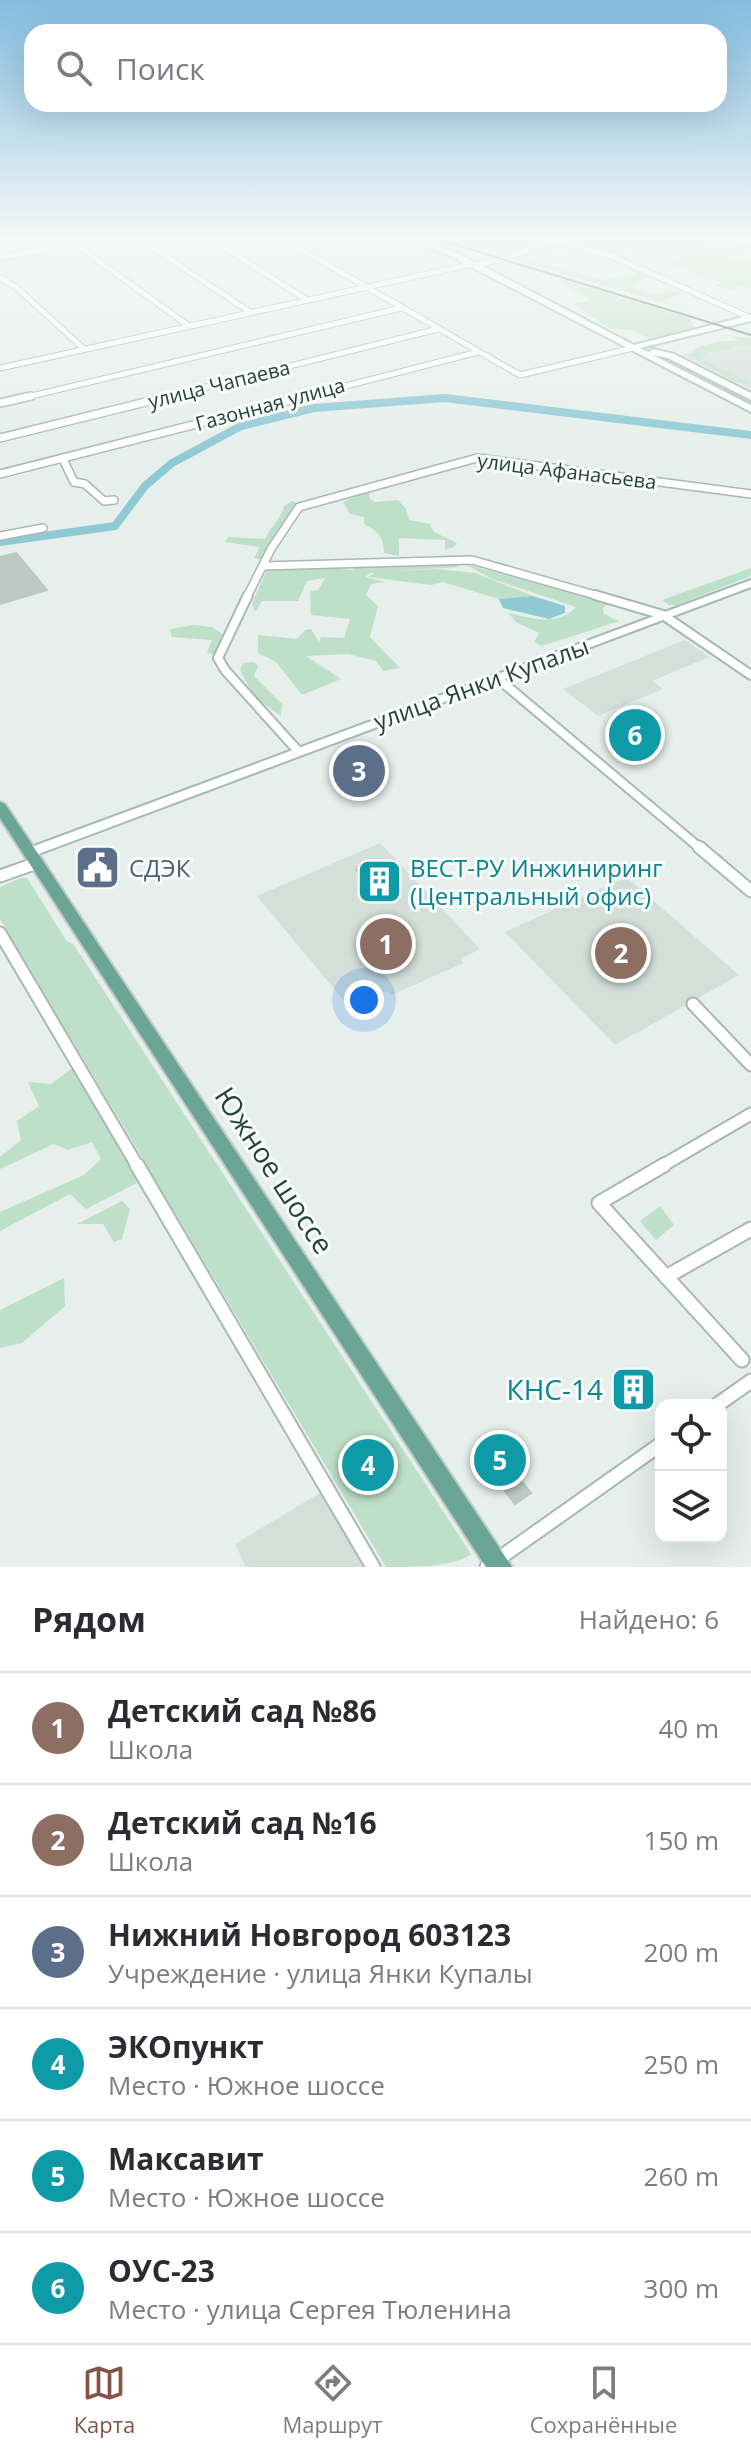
<!DOCTYPE html>
<html lang="ru">
<head>
<meta charset="utf-8">
<style>
  :root { --surface:#fff; --page:#f2f2f3; --text:#2b2b33; --muted:#7c7c81; --line:#e1e1e2; --accent:#855347 }
  body { margin:0; font-family:"Open Sans",sans-serif; background:var(--page); color:var(--text) }
  .controls { position:absolute; right:24px; bottom:24px; display:grid; overflow:hidden; border-radius:16px; box-shadow:0 8px 32px #0002 }
  .controls button { width:72px; height:72px; display:grid; place-items:center; padding:0; border:0; border-bottom:2px solid var(--line); background:var(--surface); color:var(--text); font:40px sans-serif }
  .you { position:absolute; left:364px; top:1000px; width:28px; height:28px; margin:-20px; border:6px solid #fff; border-radius:50%; background:#1a73e8; box-shadow:0 0 0 12px #1a73e833 }
  .badge { display:grid; place-items:center; width:52px; height:52px; border-radius:50%; background:var(--accent); color:#fff; font-size:26px; font-weight:700 }
  .pin { position:absolute; translate:-50% -50%; border:4px solid #fff; box-shadow:0 2px 8px #0006 }
  .list { margin:0; padding:0; list-style:none }
  h2 { display:flex; justify-content:space-between; align-items:center; height:104px; margin:0; padding:0 32px; font-size:34px }
  h2 small { font-size:26px; font-weight:400; color:var(--muted) }
  .list li { display:grid; grid-template-columns:52px 1fr auto; gap:24px; align-items:center; box-sizing:border-box; height:112px; padding:0 32px; border-top:2px solid var(--line) }
  .list b { display:block; font-size:30px; white-space:nowrap }
  .list p { margin:0; font-size:26px; white-space:nowrap; color:var(--muted) }
  .list em { font-size:26px; font-style:normal; color:var(--muted) }
  .icon { flex:none; width:44px; height:44px; fill:none; stroke:currentColor; stroke-width:2; stroke-linecap:round; stroke-linejoin:round }
  .map { position:relative; flex:none; width:751px; height:1567px; overflow:hidden }
  .search { position:absolute; background:var(--surface); box-shadow:0 8px 32px #0002; left:24px; right:24px; top:24px; height:88px; display:flex; align-items:center; gap:20px; box-sizing:border-box; padding:0 28px; border-radius:24px; color:var(--muted); font-size:30px }
  .sheet { height:776px; background:var(--surface) }
  nav { display:flex; justify-content:space-around; align-items:center; box-sizing:border-box; height:112px; border-top:2px solid var(--line); background:var(--surface); font-size:22px; color:var(--muted) }
  nav a { display:grid; justify-items:center; gap:4px }
  nav .on { color:var(--accent) }
  .map>svg:first-child { display:block }
  .built { fill:#d4dfda }
  .green { fill:#bfe0c8 }
  .water { fill:#8ec9d4 }
  .lines { fill:none; stroke-linecap:round; stroke-linejoin:round }
  .canal { stroke:#8ec9d4; stroke-width:8 }
  .building { fill:#bbcac4; stroke:#b8c9c2; stroke-width:2 }
  .street-far4-casing { stroke:#a8b8b2; stroke-width:7 }
  .street-far3-casing { stroke:#a8b8b2; stroke-width:10 }
  .street-far2-casing { stroke:#a8b8b2; stroke-width:12 }
  .street-far1-casing { stroke:#a8b8b2; stroke-width:15 }
  .street-casing { stroke:#a8b8b2; stroke-width:17 }
  .secondary-casing { stroke:#a4bbb3; stroke-width:4 }
  .primary-casing { stroke:#c2cac8; stroke-width:4 }
  .street-far4 { stroke:#fff; stroke-width:5 }
  .street-far3 { stroke:#fff; stroke-width:7 }
  .street-far2 { stroke:#fff; stroke-width:8 }
  .street-far1 { stroke:#fff; stroke-width:11 }
  .street { stroke:#fff; stroke-width:13 }
  .secondary { fill:#fff; fill-rule:evenodd }
  .primary { fill:#6aa596; fill-rule:evenodd }
  .tram { stroke:#5f7d75; stroke-width:2 }
  .labels { text-anchor:middle; dominant-baseline:central; stroke-width:6; stroke-linejoin:round; paint-order:stroke }
  .far-street-label { font-size:20px; fill:#24423a; stroke:#f7fbf9 }
  .street-label { font-size:24px; fill:#24423a; stroke:#f7fbf9 }
  .service-label { font-size:24px; fill:#4e5e75; stroke:#f7fbf9; text-anchor:start }
  .culture-label { font-size:24px; fill:#0d838f; stroke:#f7fbf9; text-anchor:start }
  .near-street-label { font-size:28px; fill:#24423a; stroke:#f7fbf9 }
  .near-culture-label { font-size:28px; fill:#0d838f; stroke:#f7fbf9; text-anchor:end }
</style>
</head>
<body>
<div class="map">
<svg width="751" height="1567" viewBox="0 0 751 1567">
  <rect width="100%" height="100%" fill="#e6efeb"/>
  <g class="built">
    <polygon points="747,337 751,338 751,389 682,355 723,341 731,344"/>
    <polygon points="685,640 709,657 652,681 663,689 598,716 563,689"/>
    <polygon points="380,843 480,949 461,959 463,963 392,995 387,991 351,1009 257,896"/>
    <polygon points="626,877 739,975 615,1045 505,932"/>
    <polygon points="320,1493 364,1567 246,1567 235,1544"/>
  </g>
  <g class="green">
    <polygon points="441,238 519,238 533,243 539,241 533,238 550,240 504,257"/>
    <polygon points="569,238 714,238 703,246 712,250 719,246 734,247 743,243 751,249 735,250 730,258 751,257 751,289 740,286 731,290 715,286 722,282 695,275 699,271 668,266 676,256 647,255 626,248 619,253 630,257 618,257 562,241"/>
    <path d="M558,241L623,262L594,258L597,256C566,247 557,246 527,258L601,280L638,274L622,265L629,264L670,285L646,277L632,287L653,295L670,291L682,293L661,301L695,312L513,259Z"/>
    <path d="M560,279L676,314L689,318L696,329L649,339L632,330L611,329L573,304L590,301C581,290 568,291 560,279Z"/>
    <path d="M730,336L751,338V345H732L731,350L708,352L700,358L751,384L734,382L690,355L695,353L692,350C708,343 723,340 740,341Z"/>
    <path d="M370,490L369,498L375,502L398,500L406,509L409,520L430,524L434,532L457,543L454,547L445,550V540L399,538V556L384,553C384,536 378,532 364,524V517L350,514L343,502Z"/>
    <path d="M292,501L299,504L279,529L262,560L254,558L260,547L225,542L228,537L265,539C271,526 281,519 284,506Z"/>
    <polygon points="354,563 452,563 459,567 390,571 437,569 475,573 533,596 499,599 443,582 431,585 368,577 375,573 370,573 365,577 385,582 371,584 366,595 378,606 370,637 400,668 383,671 376,661 348,654 306,656 341,679 302,695 276,662 258,653 258,635 297,639 305,630 311,629 319,642 321,637 344,638 350,619 311,615 310,591 318,590 325,578 307,581 298,601 262,601 255,612 252,603 267,570 312,566 353,570"/>
    <path d="M465,564L609,603L603,608L604,614L619,621L542,646L534,642L539,633L516,622L508,613C531,618 558,627 576,607L492,579Z"/>
    <polygon points="751,568 751,576 677,605 669,605 662,600"/>
    <polygon points="194,625 212,627 224,635 215,655 207,652 212,640 172,637 170,629"/>
    <polygon points="254,662 258,666 254,676 282,704 281,716 254,697 240,670 243,663"/>
    <path d="M21,878H27L66,940L74,945L471,1554C456,1567 411,1567 386,1567L0,919V887Z"/>
    <polygon points="75,1066 141,1181 86,1209 70,1194 0,1231 0,1212 84,1175 101,1159 92,1142 68,1150 54,1144 0,1169 0,1157 21,1140 17,1121 39,1106 28,1082 51,1084"/>
    <polygon points="122,1201 130,1209 122,1239 114,1242 103,1224 77,1224"/>
    <polygon points="660,1206 674,1225 656,1240 640,1221"/>
    <polygon points="64,1278 65,1306 22,1343 0,1348 0,1310"/>
  </g>
  <polygon class="water" points="533,596 565,606 565,613 549,619 503,608 499,599"/>
  <g class="lines">
    <polyline class="canal" points="0,542 115,526 145,486 172,463 241,426 314,408 445,398 751,435"/>
  </g>
  <g class="building">
    <polygon points="16,553 47,590 0,604 0,557"/>
    <polygon points="374,863 401,892 384,900 356,870"/>
    <circle cx="634" cy="1389" r="10"/>
    <polygon points="504,1439 522,1464 513,1470 531,1493 515,1504 478,1456"/>
  </g>
  <g class="lines">
    <defs>
      <g id="street-far4">
        <polyline points="138,238 250,312"/>
        <polyline points="209,238 307,300"/>
        <polyline points="281,238 520,375 633,348"/>
        <polyline points="548,238 614,257 751,318"/>
        <polyline points="734,238 751,245"/>
        <polyline points="75,244 189,326"/>
        <polyline points="0,258 105,238"/>
        <polyline points="474,265 503,259 558,239"/>
        <polyline points="0,278 16,287 84,349"/>
        <polyline points="0,368 472,264"/>
        <polyline points="23,398 401,308"/>
        <polyline points="162,398 438,329"/>
        <polyline points="299,398 478,352"/>
      </g>
      <g id="street-far3">
        <polyline points="0,403 31,396"/>
        <polyline points="0,438 170,396"/>
        <polyline points="63,459 74,482 85,484 104,501 114,500"/>
        <polyline points="0,474 307,396"/>
        <polyline points="0,536 43,528"/>
        <polyline points="263,566 472,560 602,597"/>
        <polyline points="247,597 271,549 299,507 477,458 751,494"/>
      </g>
      <g id="street-far2">
        <polyline points="248,595 218,658 225,670 298,751"/>
        <polyline points="595,595 663,615 751,675"/>
        <polyline points="496,677 701,849"/>
      </g>
      <g id="street-far1">
        <polyline points="699,847 751,891"/>
        <polyline points="0,876 37,863"/>
        <polyline points="0,933 138,1167"/>
        <polyline points="693,1004 751,1065"/>
        <polyline points="660,1167 751,1114"/>
      </g>
      <g id="street">
        <polyline points="137,1165 373,1567"/>
        <polyline points="664,1165 599,1203 742,1360"/>
        <polyline points="666,1277 751,1229"/>
        <polyline points="717,1405 751,1381"/>
        <polyline points="487,1567 661,1444"/>
      </g>
      <g id="secondary">
        <polygon points="406,238 417,238 456,252 634,345 751,315 751,321 640,348 649,352 653,349 674,354 751,393 751,400 668,358 653,355 751,405 751,412 450,256"/>
        <polygon points="751,580 751,587 36,855 26,855 24,852 26,849"/>
      </g>
      <polygon id="primary" points="0,802 5,804 512,1567 486,1567 0,818"/>
    </defs>
    <use href="#street-far4" class="street-far4-casing"/>
    <use href="#street-far3" class="street-far3-casing"/>
    <use href="#street-far2" class="street-far2-casing"/>
    <use href="#street-far1" class="street-far1-casing"/>
    <use href="#street" class="street-casing"/>
    <use href="#secondary" class="secondary-casing"/>
    <use href="#primary" class="primary-casing"/>
    <use href="#street-far4" class="street-far4"/>
    <use href="#street-far3" class="street-far3"/>
    <use href="#street-far2" class="street-far2"/>
    <use href="#street-far1" class="street-far1"/>
    <use href="#street" class="street"/>
    <use href="#secondary" class="secondary"/>
    <use href="#primary" class="primary"/>
    <polyline class="tram" points="433,238 751,335"/>
  </g>
  <linearGradient id="sky" x2="0" y2="1"><stop stop-color="#84bce0"/><stop offset="0.52" stop-color="#f4f8f6"/><stop offset="1" stop-color="#f4f8f6" stop-opacity="0"/></linearGradient>
  <rect width="751" height="458" fill="url(#sky)"/>
  <defs>
    <symbol id="civic-square" viewBox="-11 -11 22 22"><rect x="-9" y="-9" width="18" height="18" rx="4" fill="#5c6f8a" stroke="#f7fbf9"/><path d="M-.6-6.5H3V-4.5H.6V-3L4-1V1h2V6H-6V1h2V-1L-.6-3ZM-1.2 2.5V6h2.4V2.5Z" fill="#fff"/></symbol>
    <symbol id="building-square" viewBox="-11 -11 22 22"><rect x="-9" y="-9" width="18" height="18" rx="4" fill="#0f9aa8" stroke="#f7fbf9"/><path d="M-4-6H4V6H1V3H-1V6H-4ZM-2.5-4.3h1.7v1.8h-1.7ZM.8-4.3h1.7v1.8H.8ZM-2.5-1h1.7V.8h-1.7ZM.8-1h1.7V.8H.8Z" fill="#fff"/></symbol>
  </defs>
  <g fill-rule="evenodd">
    <use href="#civic-square" x="72" y="842" width="51" height="51"/>
    <use href="#building-square" x="354" y="856" width="51" height="51"/>
    <use href="#building-square" x="608" y="1364" width="51" height="51"/>
  </g>
  <g class="labels">
    <g class="far-street-label">
      <text transform="translate(219 384) rotate(-14)">улица Чапаева</text>
      <text transform="translate(270 404) rotate(-15)">Газонная улица</text>
      <text transform="translate(567 471) rotate(7)">улица Афанасьева</text>
    </g>
    <g class="street-label">
      <text transform="translate(481 683) rotate(-20)">улица Янки Купалы</text>
    </g>
    <g class="service-label">
      <text x="129" y="867">СДЭК</text>
    </g>
    <g class="culture-label">
      <text x="410" y="867">ВЕСТ-РУ Инжиниринг<tspan x="410" dy="28">(Центральный офис)</tspan></text>
    </g>
    <g class="near-street-label">
      <text transform="translate(275 1170) rotate(57)">Южное шоссе</text>
    </g>
    <g class="near-culture-label">
      <text x="603" y="1389">КНС-14</text>
    </g>
  </g>
</svg>
<div class="controls">
<button><svg class="icon" aria-label="locate" viewBox="0 0 24 24"><circle cx="12" cy="12" r="6"/><path d="M12 2v4M12 18v4M2 12h4M18 12h4"/></svg></button>
<button><svg class="icon" aria-label="layers" viewBox="0 0 24 24"><path d="M12 4l9 5-9 5-9-5zM3 14l9 5 9-5"/></svg></button>
</div>
<div class="you"></div>
<div class="pin badge" style="left:386px;top:944px;background:#8d6e63">1</div>
<div class="pin badge" style="left:621px;top:953px;background:#8d6e63">2</div>
<div class="pin badge" style="left:359px;top:771px;background:#5c6f8a">3</div>
<div class="pin badge" style="left:368px;top:1465px;background:#0f9aa8">4</div>
<div class="pin badge" style="left:500px;top:1460px;background:#0f9aa8">5</div>
<div class="pin badge" style="left:635px;top:735px;background:#0f9aa8">6</div>
<div class="search"><svg class="icon" aria-label="search" viewBox="0 0 24 24"><circle cx="10" cy="10" r="6"/><path d="M15 15l6 6"/></svg>Поиск</div>
</div>
<section class="sheet">
<h2>Рядом<small>Найдено: 6</small></h2>
<ul class="list">
<li><span class="badge" style="background:#8d6e63">1</span><div><b>Детский сад №86</b><p>Школа</p></div><em>40 m</em></li>
<li><span class="badge" style="background:#8d6e63">2</span><div><b>Детский сад №16</b><p>Школа</p></div><em>150 m</em></li>
<li><span class="badge" style="background:#5c6f8a">3</span><div><b>Нижний Новгород 603123</b><p>Учреждение · улица Янки Купалы</p></div><em>200 m</em></li>
<li><span class="badge" style="background:#0f9aa8">4</span><div><b>ЭКОпункт</b><p>Место · Южное шоссе</p></div><em>250 m</em></li>
<li><span class="badge" style="background:#0f9aa8">5</span><div><b>Максавит</b><p>Место · Южное шоссе</p></div><em>260 m</em></li>
<li><span class="badge" style="background:#0f9aa8">6</span><div><b>ОУС-23</b><p>Место · улица Сергея Тюленина</p></div><em>300 m</em></li>
</ul>
</section>
<nav>
<a class="on"><svg class="icon" aria-label="map" viewBox="0 0 24 24"><path d="M3 6l6-2 6 2 6-2v14l-6 2-6-2-6 2zM9 4v14M15 6v14"/></svg>Карта</a>
<a><svg class="icon" aria-label="directions" viewBox="0 0 24 24"><path d="M12 3l9 9-9 9-9-9zM9 14v-3h6M13 9l2 2-2 2"/></svg>Маршрут</a>
<a><svg class="icon" aria-label="saved" viewBox="0 0 24 24"><path d="M7 4h10v16l-5-4-5 4z"/></svg>Сохранённые</a>
</nav>
</body>
</html>
